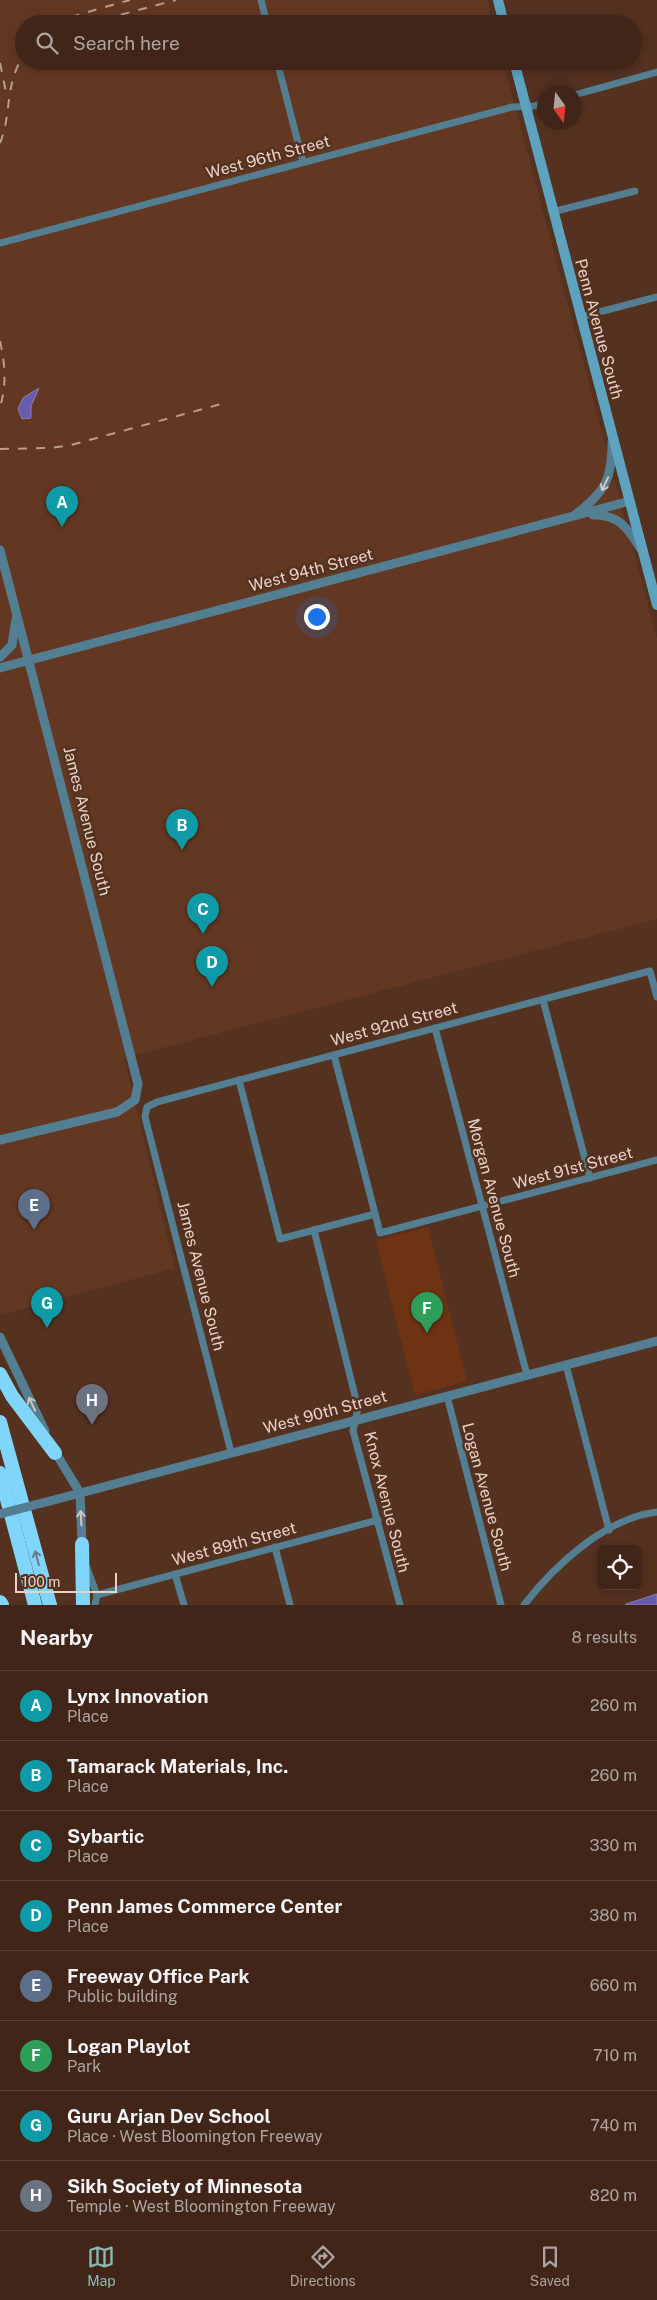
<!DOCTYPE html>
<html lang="en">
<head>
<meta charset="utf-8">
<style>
  :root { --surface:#402518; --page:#4b3125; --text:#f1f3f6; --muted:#aea5a2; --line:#594237; --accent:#8bbbb9 }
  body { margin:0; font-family:"Public Sans",sans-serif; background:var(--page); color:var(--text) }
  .controls { position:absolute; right:15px; bottom:15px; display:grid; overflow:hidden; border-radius:8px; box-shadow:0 2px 12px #0003 }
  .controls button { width:45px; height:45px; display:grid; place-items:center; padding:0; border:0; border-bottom:1px solid var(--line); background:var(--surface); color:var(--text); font:25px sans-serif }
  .compass { position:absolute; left:537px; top:85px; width:45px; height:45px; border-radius:50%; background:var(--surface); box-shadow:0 2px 12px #0003; rotate:165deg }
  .scale { position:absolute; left:15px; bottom:12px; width:102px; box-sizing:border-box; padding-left:5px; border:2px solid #e8d2c7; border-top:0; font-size:14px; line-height:18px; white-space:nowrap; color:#e8d2c7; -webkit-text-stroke:4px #553120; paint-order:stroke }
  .you { position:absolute; left:316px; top:616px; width:18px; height:18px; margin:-12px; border:4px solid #fff; border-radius:50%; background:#1a73e8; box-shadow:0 0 0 8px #1a73e833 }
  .badge { display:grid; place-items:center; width:32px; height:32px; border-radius:50%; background:var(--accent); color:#fff; font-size:16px; font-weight:700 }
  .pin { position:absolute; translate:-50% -41px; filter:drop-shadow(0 1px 2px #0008) }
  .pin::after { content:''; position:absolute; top:26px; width:18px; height:15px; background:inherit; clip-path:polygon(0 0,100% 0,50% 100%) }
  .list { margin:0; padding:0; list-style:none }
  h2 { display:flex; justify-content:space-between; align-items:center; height:65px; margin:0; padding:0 20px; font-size:21px }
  h2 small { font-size:16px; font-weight:400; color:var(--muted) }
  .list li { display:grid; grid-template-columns:32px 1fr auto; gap:15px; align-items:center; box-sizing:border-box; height:70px; padding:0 20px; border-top:1px solid var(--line) }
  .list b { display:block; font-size:19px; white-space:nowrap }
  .list p { margin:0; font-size:16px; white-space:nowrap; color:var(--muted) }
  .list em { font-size:16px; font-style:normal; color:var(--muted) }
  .icon { flex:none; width:28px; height:28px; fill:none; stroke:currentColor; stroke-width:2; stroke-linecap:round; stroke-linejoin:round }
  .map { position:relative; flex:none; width:657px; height:1605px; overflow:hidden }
  .search { position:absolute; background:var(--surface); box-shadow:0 2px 12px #0003; left:15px; right:15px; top:15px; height:55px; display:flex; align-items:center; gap:12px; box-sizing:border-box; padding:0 18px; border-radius:28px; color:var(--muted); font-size:19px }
  .sheet { height:625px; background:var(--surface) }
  nav { display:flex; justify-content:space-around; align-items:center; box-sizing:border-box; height:70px; border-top:1px solid var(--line); background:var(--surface); font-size:14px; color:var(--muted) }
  nav a { display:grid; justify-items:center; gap:2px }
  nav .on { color:var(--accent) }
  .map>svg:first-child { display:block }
  .built { fill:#633822 }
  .green { fill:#6f3413 }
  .water { fill:#655cab; stroke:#8c7fb3 }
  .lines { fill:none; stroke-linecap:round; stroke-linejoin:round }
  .minor { stroke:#547e91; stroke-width:7 }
  .tertiary { stroke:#547e91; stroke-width:9 }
  .secondary { stroke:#5da3c0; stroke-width:10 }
  .motorway { stroke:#80d6fa; stroke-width:14 }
  .rail { stroke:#b89d90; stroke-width:2; stroke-dasharray:9 9; stroke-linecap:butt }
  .tertiary-bridge { stroke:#547e91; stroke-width:9 }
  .oneway { stroke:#d2c5bf }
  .oneway2 { stroke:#687b82 }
  .labels { text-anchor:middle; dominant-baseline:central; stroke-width:5; stroke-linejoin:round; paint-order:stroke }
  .street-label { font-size:16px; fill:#e8d2c7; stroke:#553120 }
</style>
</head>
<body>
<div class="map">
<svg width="657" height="1605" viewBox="0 0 657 1605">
  <rect width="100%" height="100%" fill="#553120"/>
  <polygon class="built" points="0,0 487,0 493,24 24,24 24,61 503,61 657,639 657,919 124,1058 175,1268 0,1315"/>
  <polygon class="green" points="428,1227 467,1381 415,1395 376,1240"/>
  <g class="water">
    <polygon points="39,388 31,406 31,418 22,419 18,409 23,398"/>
    <polygon points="657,1594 657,1605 625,1605 626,1604"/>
  </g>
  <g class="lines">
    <g class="minor">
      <polyline points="261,0 267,24"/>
      <polyline points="277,61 303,162"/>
      <polyline points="574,95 657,72"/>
      <polyline points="552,212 635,191"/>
      <polyline points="0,243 512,107 534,106 544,103"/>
      <polyline points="580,317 657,297"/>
      <polyline points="543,1000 590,1178"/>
      <polyline points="435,1028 527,1375"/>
      <polyline points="334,1055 380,1233 657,1160"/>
      <polyline points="239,1080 280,1239 375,1214"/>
      <polyline points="314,1230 358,1408 353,1431 400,1605"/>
      <polyline points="566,1365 609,1530"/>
      <polyline points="447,1396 501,1605"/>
      <polyline points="231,1452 145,1117 147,1107 157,1102 650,971 657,997"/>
      <polyline points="275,1547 290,1605"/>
      <polyline points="87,1568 97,1595 95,1605"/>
      <polyline points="175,1574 184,1605"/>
      <polyline points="97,1595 378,1520"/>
      <path d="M524,1605C554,1566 605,1518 657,1512"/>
    </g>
    <g class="tertiary">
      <path d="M576,514C605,492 612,479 612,443"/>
      <path d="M593,515C618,514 628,528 640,548"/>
      <polyline points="0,550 138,1084 135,1100 117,1112 0,1140"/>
      <polyline points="0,657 12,645 16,619"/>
      <polyline points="0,668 630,501"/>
      <polyline points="0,1337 45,1431"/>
      <polyline points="54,1450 80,1493 82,1544"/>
      <polyline points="50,1501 657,1341"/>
    </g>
    <g class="secondary">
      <polyline points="498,0 504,24"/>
      <polyline points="514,61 657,605"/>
    </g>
    <g class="motorway">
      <polyline points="0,1374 12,1396 55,1453"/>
      <polyline points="0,1422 50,1605"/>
      <polyline points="0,1473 35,1605"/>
      <polyline points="82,1544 83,1605"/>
      <polyline points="0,1602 2,1605"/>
    </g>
    <g class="rail">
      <polyline points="54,24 70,17 130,0"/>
      <polyline points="86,24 176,0"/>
      <polyline points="0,63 6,92"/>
      <path d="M0,143C12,114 4,86 24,54"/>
      <path d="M0,341C5,364 7,384 0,407"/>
      <polyline points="0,449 51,448 71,445 225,403"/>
    </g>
    <polyline class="tertiary-bridge" points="0,1514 50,1501"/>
  </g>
  <defs><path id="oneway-shaft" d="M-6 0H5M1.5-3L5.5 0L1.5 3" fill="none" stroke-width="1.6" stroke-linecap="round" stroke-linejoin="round" transform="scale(1.25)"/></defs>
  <g class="oneway">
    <use href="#oneway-shaft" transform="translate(605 484) rotate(115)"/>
    <use href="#oneway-shaft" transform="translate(32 1404) rotate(-115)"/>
    <use href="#oneway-shaft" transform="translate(81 1518) rotate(-93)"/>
  </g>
  <use class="oneway2" href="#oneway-shaft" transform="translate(37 1558) rotate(-105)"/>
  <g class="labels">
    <g class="street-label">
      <text transform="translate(268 157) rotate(-15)">West 96th Street</text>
      <text transform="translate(599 329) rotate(75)">Penn Avenue South</text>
      <text transform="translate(311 570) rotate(-15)">West 94th Street</text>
      <text transform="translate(87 821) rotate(76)">James Avenue South</text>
      <text transform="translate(394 1024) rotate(-15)">West 92nd Street</text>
      <text transform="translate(573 1168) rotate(-15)">West 91st Street</text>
      <text transform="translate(494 1198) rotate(75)">Morgan Avenue South</text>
      <text transform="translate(201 1276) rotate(76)">James Avenue South</text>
      <text transform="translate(325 1412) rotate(-15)">West 90th Street</text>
      <text transform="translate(487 1497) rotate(75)">Logan Avenue South</text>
      <text transform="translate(387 1502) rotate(76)">Knox Avenue South</text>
      <text transform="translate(234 1544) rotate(-15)">West 89th Street</text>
    </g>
  </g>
</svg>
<div class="controls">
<button><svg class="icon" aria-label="locate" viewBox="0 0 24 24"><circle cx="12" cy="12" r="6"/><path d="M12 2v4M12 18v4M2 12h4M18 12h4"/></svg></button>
</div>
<svg class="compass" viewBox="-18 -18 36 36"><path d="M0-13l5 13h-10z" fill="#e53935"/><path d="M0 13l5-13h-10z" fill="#aea5a2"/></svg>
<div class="scale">100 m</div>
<div class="you"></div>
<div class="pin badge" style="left:62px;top:527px;background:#0f9aa8">A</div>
<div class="pin badge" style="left:182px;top:850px;background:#0f9aa8">B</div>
<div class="pin badge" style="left:203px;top:934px;background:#0f9aa8">C</div>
<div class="pin badge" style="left:212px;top:987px;background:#0f9aa8">D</div>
<div class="pin badge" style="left:34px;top:1230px;background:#5c6f8a">E</div>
<div class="pin badge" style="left:427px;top:1333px;background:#2e9e5b">F</div>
<div class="pin badge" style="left:47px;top:1328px;background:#0f9aa8">G</div>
<div class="pin badge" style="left:92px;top:1425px;background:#6b7280">H</div>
<div class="search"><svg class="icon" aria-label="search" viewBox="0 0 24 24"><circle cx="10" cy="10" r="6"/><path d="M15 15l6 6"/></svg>Search here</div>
</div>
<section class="sheet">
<h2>Nearby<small>8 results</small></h2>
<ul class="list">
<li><span class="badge" style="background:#0f9aa8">A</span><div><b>Lynx Innovation</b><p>Place</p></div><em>260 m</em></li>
<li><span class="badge" style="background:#0f9aa8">B</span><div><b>Tamarack Materials, Inc.</b><p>Place</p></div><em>260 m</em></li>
<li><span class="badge" style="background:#0f9aa8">C</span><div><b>Sybartic</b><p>Place</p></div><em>330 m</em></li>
<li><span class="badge" style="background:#0f9aa8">D</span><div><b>Penn James Commerce Center</b><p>Place</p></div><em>380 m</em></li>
<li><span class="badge" style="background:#5c6f8a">E</span><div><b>Freeway Office Park</b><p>Public building</p></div><em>660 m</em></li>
<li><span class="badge" style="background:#2e9e5b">F</span><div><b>Logan Playlot</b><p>Park</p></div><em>710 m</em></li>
<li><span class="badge" style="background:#0f9aa8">G</span><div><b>Guru Arjan Dev School</b><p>Place · West Bloomington Freeway</p></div><em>740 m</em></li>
<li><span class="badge" style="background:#6b7280">H</span><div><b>Sikh Society of Minnesota</b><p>Temple · West Bloomington Freeway</p></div><em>820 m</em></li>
</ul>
</section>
<nav>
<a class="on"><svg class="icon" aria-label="map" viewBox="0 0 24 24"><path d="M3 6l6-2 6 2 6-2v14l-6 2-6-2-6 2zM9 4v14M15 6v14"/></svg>Map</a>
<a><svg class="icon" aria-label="directions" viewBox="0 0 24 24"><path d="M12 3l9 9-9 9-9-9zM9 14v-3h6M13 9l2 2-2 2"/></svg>Directions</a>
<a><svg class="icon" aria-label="saved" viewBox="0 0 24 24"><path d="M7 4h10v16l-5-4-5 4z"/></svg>Saved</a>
</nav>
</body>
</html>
